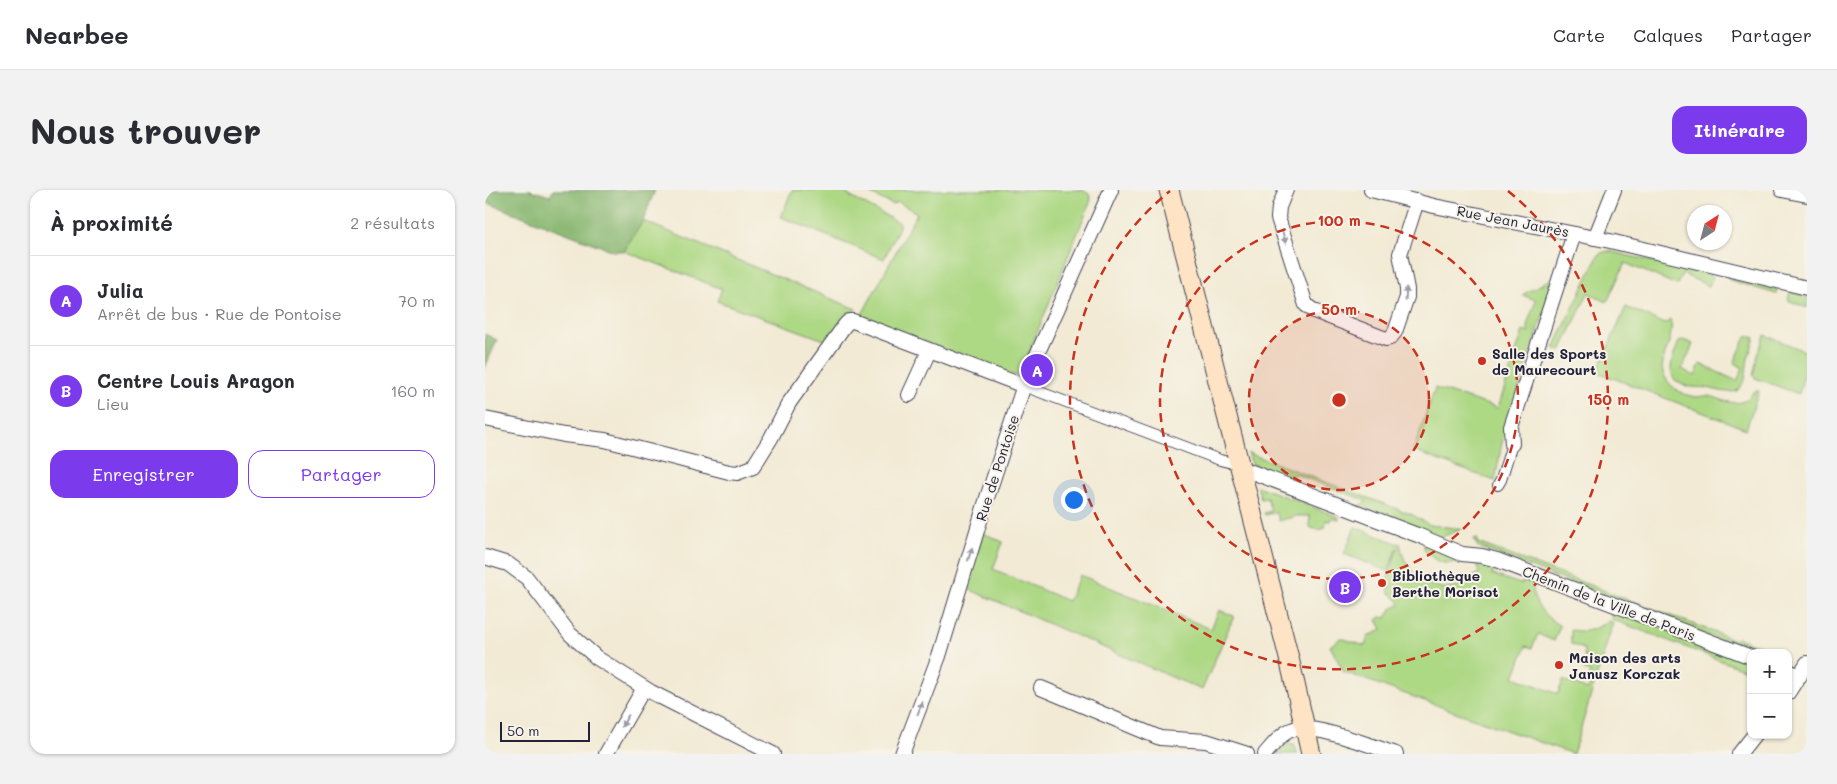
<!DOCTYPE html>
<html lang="fr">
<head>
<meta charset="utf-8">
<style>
  :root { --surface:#fff; --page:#f2f2f3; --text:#2b2b33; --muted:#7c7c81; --line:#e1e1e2; --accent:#7c3aed }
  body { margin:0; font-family:Mali,sans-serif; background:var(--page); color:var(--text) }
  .controls { position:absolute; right:15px; bottom:15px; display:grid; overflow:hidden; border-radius:10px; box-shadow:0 1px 4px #0004 }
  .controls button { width:45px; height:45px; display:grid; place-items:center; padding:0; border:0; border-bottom:1px solid var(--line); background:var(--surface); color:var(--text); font:25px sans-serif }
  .compass { position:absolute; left:1202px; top:15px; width:45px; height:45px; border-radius:50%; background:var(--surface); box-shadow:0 1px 4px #0004; rotate:36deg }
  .scale { position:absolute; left:15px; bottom:12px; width:90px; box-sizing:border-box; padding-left:5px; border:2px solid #22223b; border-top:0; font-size:14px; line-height:18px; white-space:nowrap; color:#22223b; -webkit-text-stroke:4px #f7f3e8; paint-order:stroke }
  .you { position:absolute; left:588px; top:309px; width:18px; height:18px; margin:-12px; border:4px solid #fff; border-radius:50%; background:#1a73e8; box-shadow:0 0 0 8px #1a73e833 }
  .badge { display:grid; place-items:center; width:32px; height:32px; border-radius:50%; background:var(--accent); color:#fff; font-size:16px; font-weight:700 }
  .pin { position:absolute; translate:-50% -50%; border:2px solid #fff; box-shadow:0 1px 5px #0006 }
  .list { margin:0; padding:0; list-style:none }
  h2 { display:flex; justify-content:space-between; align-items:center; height:65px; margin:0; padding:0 20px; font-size:21px }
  h2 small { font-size:16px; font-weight:400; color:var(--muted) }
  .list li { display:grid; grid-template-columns:32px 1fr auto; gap:15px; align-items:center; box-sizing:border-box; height:90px; padding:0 20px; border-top:1px solid var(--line) }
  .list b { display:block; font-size:19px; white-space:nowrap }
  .list p { margin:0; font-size:16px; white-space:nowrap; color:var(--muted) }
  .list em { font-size:16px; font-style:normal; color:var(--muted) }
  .actions { display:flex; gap:10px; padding:15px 20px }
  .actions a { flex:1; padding:11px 0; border:1px solid var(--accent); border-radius:15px; text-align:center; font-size:18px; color:var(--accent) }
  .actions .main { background:var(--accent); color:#fff }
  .map { position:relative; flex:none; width:1322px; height:564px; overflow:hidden; border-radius:15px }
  header { display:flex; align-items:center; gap:30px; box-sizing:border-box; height:70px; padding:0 25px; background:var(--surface); border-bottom:1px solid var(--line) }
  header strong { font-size:24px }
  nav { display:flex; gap:28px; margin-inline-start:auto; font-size:18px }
  .intro { display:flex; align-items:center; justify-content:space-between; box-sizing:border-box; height:120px; padding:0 30px }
  h1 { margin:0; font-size:35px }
  .button { padding:12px 22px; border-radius:15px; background:var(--accent); color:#fff; font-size:18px; font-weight:700 }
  main { display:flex; gap:30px; padding:0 30px }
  aside { flex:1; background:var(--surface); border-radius:15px; box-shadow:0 1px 4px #0004 }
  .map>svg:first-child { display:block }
  .green { fill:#add884; stroke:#687d60 }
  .forest { fill:#8ab872; stroke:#566d56 }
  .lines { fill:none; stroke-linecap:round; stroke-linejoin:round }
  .pedestrian-casing { stroke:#414052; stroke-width:12 }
  .minor-casing { stroke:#414052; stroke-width:16 }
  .secondary-casing { stroke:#414052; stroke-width:21 }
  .pedestrian { stroke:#fff; stroke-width:10 }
  .minor { stroke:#fff; stroke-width:14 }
  .secondary { stroke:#fee4c5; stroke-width:19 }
  .oneway { fill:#9c9ca7 }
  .ring { fill:none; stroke:#c8321e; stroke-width:2.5; stroke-dasharray:9 6 }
  .poi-dot { fill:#c8321e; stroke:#f7f3e8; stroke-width:2 }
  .labels { text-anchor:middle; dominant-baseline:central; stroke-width:4; stroke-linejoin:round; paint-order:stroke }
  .street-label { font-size:14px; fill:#22223b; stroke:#f7f3e8 }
  .poi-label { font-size:14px; font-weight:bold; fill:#22223b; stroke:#f7f3e8; text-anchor:start }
  .centre { fill:#c8321e; stroke:#f7f3e8; stroke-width:2.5 }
  .ring-label { font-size:15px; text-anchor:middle; font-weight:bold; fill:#c8321e; stroke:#f7f3e8; stroke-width:4; stroke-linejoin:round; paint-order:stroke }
</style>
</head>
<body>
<header>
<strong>Nearbee</strong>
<nav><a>Carte</a><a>Calques</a><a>Partager</a></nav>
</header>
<div class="intro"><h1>Nous trouver</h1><a class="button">Itinéraire</a></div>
<main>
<aside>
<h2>À proximité<small>2 résultats</small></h2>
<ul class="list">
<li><span class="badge">A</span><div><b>Julia</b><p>Arrêt de bus · Rue de Pontoise</p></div><em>70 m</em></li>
<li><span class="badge">B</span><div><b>Centre Louis Aragon</b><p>Lieu</p></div><em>160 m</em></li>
</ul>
<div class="actions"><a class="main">Enregistrer</a><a>Partager</a></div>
</aside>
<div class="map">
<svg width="1322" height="564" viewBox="0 0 1322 564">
  <rect width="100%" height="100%" fill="#f7f3e8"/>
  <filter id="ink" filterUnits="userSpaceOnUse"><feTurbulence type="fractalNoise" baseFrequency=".02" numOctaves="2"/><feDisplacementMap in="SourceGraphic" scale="10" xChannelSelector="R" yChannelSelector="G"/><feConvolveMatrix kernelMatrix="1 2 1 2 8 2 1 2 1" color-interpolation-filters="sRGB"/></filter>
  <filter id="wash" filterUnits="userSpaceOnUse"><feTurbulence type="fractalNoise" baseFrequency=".0096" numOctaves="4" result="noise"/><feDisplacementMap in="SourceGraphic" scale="20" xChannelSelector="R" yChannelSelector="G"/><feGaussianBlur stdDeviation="1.12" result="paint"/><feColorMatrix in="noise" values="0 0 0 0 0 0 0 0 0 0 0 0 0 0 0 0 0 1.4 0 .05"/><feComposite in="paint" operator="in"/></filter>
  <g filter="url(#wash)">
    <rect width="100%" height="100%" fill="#f2ead4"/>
    <g class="green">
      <polygon points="307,0 359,0 364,6 411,31 414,33 414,37 399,69 296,27"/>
      <polygon points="378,0 597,0 604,4 606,10 534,187 375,128 432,23 413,12 408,15"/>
      <polygon points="158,31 371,119 342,151 232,111 237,99 139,61"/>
      <polygon points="1123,61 1222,84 1228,87 1224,96 1197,84 1192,95 1140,73 1122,112 1103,103 1076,161 1069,158 1113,66 1116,63"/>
      <polygon points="1244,88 1292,99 1292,100 1291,104 1244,90"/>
      <polygon points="1066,89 1070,89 1018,247 1010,291 928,261 950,198 1013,218 1038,141 1044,143 1042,135 1051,110 1037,105"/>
      <polygon points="1306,102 1322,106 1322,118 1303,110 1304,105"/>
      <path d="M1141,117L1180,134L1185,130C1191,148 1174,168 1178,182C1182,196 1197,205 1210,207C1215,207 1220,205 1225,206C1236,209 1248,216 1259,211C1263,209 1267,204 1270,201H1274L1261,239L1112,182Z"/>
      <path d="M1262,145L1270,148L1263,168L1260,190L1252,201C1241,204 1233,200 1222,198C1215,197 1208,198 1202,196C1177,190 1187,169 1194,152L1198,150L1208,154L1197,179L1210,186L1215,174L1252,191L1258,178L1249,173Z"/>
      <polygon points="1280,145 1322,162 1322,171 1314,204 1270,188 1268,186 1273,163"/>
      <polygon points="763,263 926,324 945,335 977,339 954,348 874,316 882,311 810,284 801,288 767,274"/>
      <polygon points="772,296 854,327 854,330 847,327 845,331 841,330 840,338 835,340 826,338 824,335 825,326 811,326 794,331 791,322 780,325 779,323 786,321 782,308 776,309"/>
      <path d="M870,337L914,354L915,353C916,358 917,364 919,368C927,386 951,403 971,397C979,394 986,386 994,383L990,368L1018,375L1006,384L1035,394L1047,387L1057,393L1048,396C1046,413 1062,428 1075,436L1069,451L1053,444L1047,458L1041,456L1029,487L1073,504L1078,490L1103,500L1106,492L1102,491L1105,482L1098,479L1099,477L1102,478L1105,469L1099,467V459L1086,454V440C1101,443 1112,439 1123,431L1128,433L1088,564L859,482L845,456L856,448L880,456L883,447L897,439L892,430L896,427L901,428L906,419L915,415L914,412L903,401L906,393L902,391L913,357L903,381L859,364Z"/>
      <polygon points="498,343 518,352 508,379 583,411 595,385 726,439 734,420 749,426 717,500 481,398"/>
      <polygon points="992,348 993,353 1250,450 1253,448 1296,463 1269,463 993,357 989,349"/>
      <path d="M939,353L973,369L972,371C958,377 949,370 939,360Z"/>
      <polygon points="1119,416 1266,471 1266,482 1126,429 1126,423"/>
      <polygon points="802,554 809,555 813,564 791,564"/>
    </g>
    <g class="forest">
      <polygon points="0,0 45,0 65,6 68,0 170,0 158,31 139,61 128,61 0,12"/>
      <polygon points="0,144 12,150 0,178"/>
    </g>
  </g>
  <g filter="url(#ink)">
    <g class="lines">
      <defs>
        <g id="pedestrian">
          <polyline points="539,196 735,270 743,272 754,270"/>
          <polyline points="1013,295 1016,290 1027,254"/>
        </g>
        <g id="minor">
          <polyline points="801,0 794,17 793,28 821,115 829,121 901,149 905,148 910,142 922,107 922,99 915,64 932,11"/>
          <polyline points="886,0 949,16 1125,51 1322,98"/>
          <polyline points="1297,0 1322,5"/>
          <polyline points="1110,48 1129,0"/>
          <polyline points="424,205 444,161"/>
          <polyline points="0,229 79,245 120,250 244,282 252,283 268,277 286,248 304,213 360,135 364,131 368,131 539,196"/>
          <polyline points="1027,254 1026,237 1089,44"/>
          <polyline points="757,284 767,282 935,346 977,364 997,366 1012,370 1266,467"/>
          <polyline points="0,367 23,374 42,388 85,444 112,468 166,502 288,564"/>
          <polyline points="1303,481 1315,486"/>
          <polyline points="556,498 675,548 721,551 762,564"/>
          <polyline points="1303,503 1322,473"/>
          <polyline points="121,564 159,498"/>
          <polyline points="417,564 454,466 501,311 541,189 626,0"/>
          <path d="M780,564C788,555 797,542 809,539C829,534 889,557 911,564"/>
          <polyline points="1254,564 1269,545"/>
        </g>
        <polyline id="secondary" points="684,0 804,468 826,564"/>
      </defs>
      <use href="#pedestrian" class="pedestrian-casing"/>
      <use href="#minor" class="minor-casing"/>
      <use href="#secondary" class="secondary-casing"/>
      <use href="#pedestrian" class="pedestrian"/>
      <use href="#minor" class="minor"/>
      <use href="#secondary" class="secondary"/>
    </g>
    <defs><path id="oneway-solid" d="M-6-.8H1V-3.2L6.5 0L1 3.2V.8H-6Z" transform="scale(1.25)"/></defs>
    <g class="oneway">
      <use href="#oneway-solid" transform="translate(799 47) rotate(73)"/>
      <use href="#oneway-solid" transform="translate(921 104) rotate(-87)"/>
      <use href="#oneway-solid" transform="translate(485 364) rotate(-73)"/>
      <use href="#oneway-solid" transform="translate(435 518) rotate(-69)"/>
      <use href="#oneway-solid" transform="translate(140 531) rotate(120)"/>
    </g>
  </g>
  <circle cx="854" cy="210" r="90" fill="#c8321e" fill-opacity=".12"/>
  <g class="ring">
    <circle cx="854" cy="210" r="90"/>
    <circle cx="854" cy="210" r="179"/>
    <path d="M1023 1A269 269 0 1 1 685 1"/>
  </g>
  <g class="poi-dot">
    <circle cx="997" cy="171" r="5"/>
    <circle cx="897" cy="393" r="5"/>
    <circle cx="1074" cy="475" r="5"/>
  </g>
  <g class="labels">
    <g class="street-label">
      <text transform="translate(1028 31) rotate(11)">Rue Jean Jaurès</text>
      <text transform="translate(512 278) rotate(-72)">Rue de Pontoise</text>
      <text transform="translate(1124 413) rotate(21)">Chemin de la Ville de Paris</text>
    </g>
    <g class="poi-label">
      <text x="1007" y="163">Salle des Sports<tspan x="1007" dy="16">de Maurecourt</tspan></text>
      <text x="907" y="385">Bibliothèque<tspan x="907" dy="16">Berthe Morisot</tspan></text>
      <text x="1084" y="467">Maison des arts<tspan x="1084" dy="16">Janusz Korczak</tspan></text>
    </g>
  </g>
  <circle cx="854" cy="210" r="8" class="centre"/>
  <g class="ring-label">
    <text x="854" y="36">100 m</text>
    <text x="854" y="125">50 m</text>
    <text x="1123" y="215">150 m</text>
  </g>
</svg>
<div class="controls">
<button>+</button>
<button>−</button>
</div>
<svg class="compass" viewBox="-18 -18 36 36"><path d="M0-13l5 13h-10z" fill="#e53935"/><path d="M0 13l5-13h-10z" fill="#7c7c81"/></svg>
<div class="scale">50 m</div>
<div class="you"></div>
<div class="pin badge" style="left:552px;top:180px">A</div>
<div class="pin badge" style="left:860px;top:397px">B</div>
</div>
</main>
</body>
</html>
